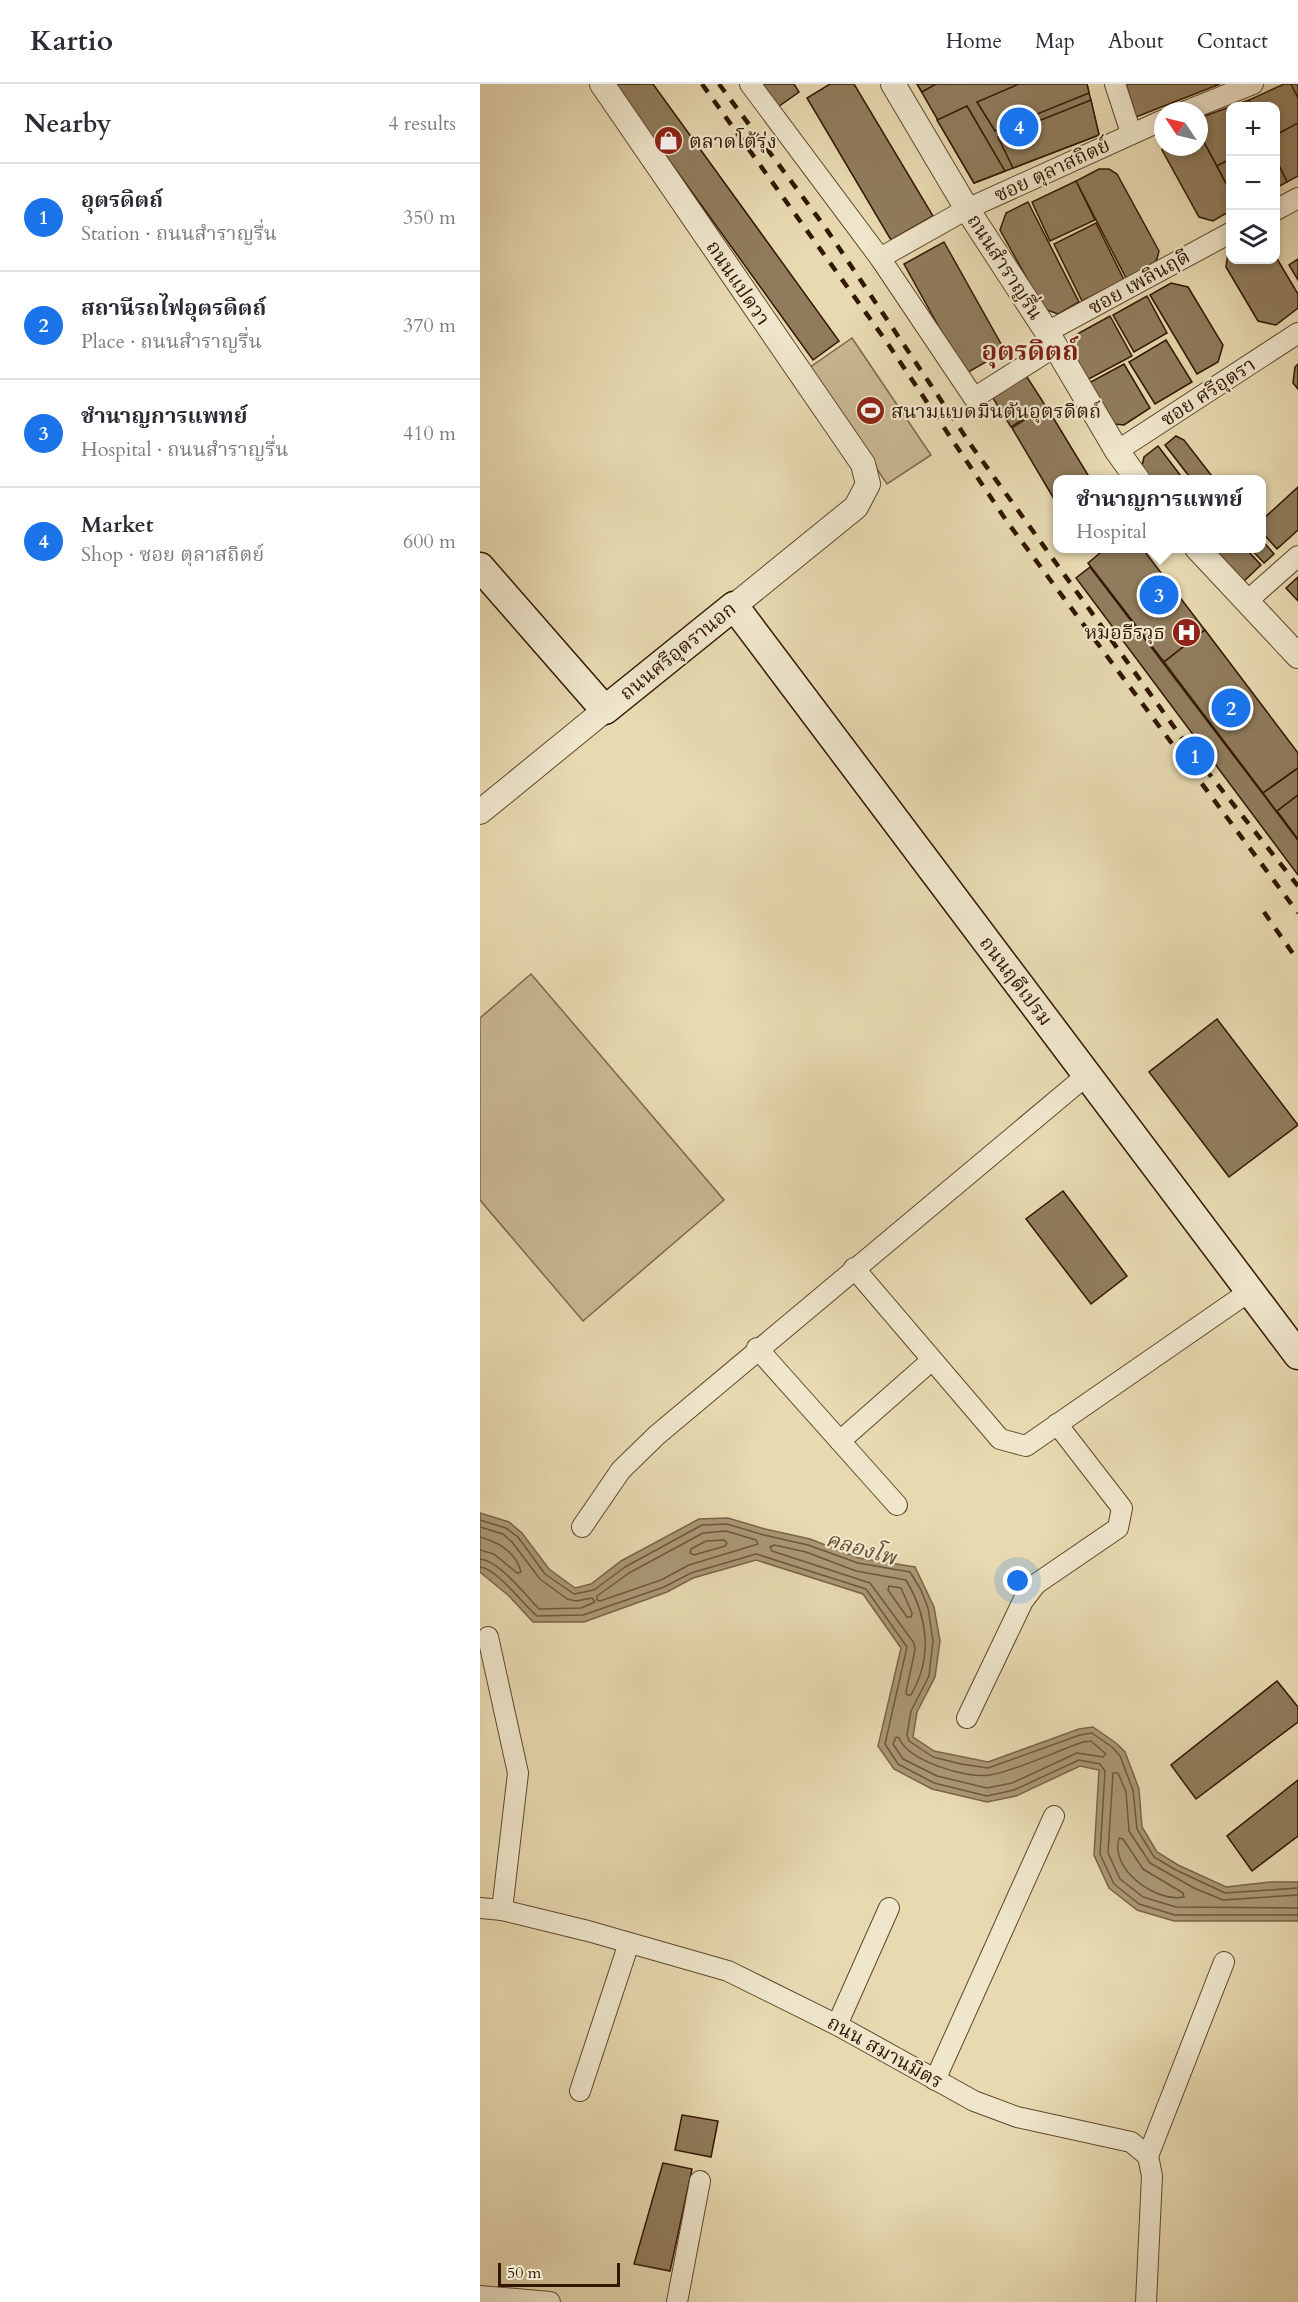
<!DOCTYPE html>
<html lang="en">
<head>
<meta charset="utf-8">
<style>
  :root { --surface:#fff; --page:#f7f7f7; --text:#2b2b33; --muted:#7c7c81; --line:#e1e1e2; --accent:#1a73e8 }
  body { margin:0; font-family:Cardo,"Noto Serif Thai",serif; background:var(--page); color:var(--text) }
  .controls { position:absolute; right:18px; top:18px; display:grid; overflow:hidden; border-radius:12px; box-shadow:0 3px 9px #0003 }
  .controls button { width:54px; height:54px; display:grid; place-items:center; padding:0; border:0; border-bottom:2px solid var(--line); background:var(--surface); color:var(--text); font:30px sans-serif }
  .compass { position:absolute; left:674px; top:18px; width:54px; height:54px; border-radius:50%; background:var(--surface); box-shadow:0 3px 9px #0003; rotate:305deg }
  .scale { position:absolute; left:18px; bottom:15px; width:122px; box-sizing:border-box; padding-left:6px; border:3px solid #321700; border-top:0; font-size:16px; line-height:21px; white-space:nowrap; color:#321700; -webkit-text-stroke:4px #efe6cc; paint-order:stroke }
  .you { position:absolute; left:538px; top:1497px; width:21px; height:21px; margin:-15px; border:4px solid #fff; border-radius:50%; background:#1a73e8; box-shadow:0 0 0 9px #1a73e833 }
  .badge { display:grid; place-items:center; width:39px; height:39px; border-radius:50%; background:var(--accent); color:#fff; font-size:20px; font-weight:700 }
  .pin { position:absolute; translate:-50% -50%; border:3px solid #fff; box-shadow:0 2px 6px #0006 }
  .popup { position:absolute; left:573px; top:391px; width:213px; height:78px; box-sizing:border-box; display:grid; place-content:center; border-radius:12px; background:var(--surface); filter:drop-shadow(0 2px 4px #0005); font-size:20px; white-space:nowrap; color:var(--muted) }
  .popup b { font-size:22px; color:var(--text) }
  .popup::after { content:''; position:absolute; left:50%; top:100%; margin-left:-12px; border:12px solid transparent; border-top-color:var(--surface) }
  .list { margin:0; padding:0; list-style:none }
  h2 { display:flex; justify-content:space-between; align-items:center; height:78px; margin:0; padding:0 24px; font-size:26px }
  h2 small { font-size:20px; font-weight:400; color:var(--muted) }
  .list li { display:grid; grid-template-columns:39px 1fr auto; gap:18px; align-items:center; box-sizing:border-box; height:108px; padding:0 24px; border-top:2px solid var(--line) }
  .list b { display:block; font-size:22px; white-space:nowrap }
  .list p { margin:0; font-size:20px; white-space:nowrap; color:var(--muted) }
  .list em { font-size:20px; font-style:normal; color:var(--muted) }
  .icon { flex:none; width:33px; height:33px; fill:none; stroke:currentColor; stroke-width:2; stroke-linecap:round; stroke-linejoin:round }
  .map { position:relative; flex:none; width:818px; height:2218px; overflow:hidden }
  header { display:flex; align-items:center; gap:36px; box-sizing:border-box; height:84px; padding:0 30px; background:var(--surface); border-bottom:2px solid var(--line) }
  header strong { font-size:28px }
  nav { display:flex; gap:33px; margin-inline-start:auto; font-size:21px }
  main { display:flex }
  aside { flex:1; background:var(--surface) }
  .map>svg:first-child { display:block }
  .green { fill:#c8b892; stroke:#7d6849; stroke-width:1.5 }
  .water { fill:#a99774; stroke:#796446; stroke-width:1.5 }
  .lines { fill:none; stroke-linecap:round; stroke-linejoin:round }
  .shore { stroke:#6e573a; stroke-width:1.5 }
  .building { fill:#907c5c; stroke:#321700; stroke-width:1.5 }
  .minor-casing { stroke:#5f482c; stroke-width:22 }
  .tertiary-casing { stroke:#5f482c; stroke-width:26 }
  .secondary-casing { stroke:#321700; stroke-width:31 }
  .minor { stroke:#efe6cc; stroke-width:20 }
  .tertiary { stroke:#efe6cc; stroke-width:24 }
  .secondary { stroke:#efe6cc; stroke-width:28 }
  .rail { stroke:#321700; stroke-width:4.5; stroke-dasharray:10 10; stroke-linecap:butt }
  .labels { text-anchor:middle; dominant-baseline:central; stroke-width:4.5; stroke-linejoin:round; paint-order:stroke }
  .poi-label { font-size:20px; fill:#321700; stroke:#efe6cc; text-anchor:start }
  .street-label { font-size:20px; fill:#321700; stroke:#efe6cc }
  .water-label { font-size:21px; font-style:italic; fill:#624a2e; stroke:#efe6cc }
  .district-label { font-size:26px; font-weight:bold; fill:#7a1f14; stroke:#efe6cc }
</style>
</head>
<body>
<header>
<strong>Kartio</strong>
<nav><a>Home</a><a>Map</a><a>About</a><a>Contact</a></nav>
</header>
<main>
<aside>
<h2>Nearby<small>4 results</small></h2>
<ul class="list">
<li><span class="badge">1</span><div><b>อุตรดิตถ์</b><p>Station · ถนนสำราญรื่น</p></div><em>350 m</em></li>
<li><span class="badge">2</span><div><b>สถานีรถไฟอุตรดิตถ์</b><p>Place · ถนนสำราญรื่น</p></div><em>370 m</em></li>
<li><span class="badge">3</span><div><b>ชำนาญการแพทย์</b><p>Hospital · ถนนสำราญรื่น</p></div><em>410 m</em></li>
<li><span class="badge">4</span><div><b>Market</b><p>Shop · ซอย ตุลาสถิตย์</p></div><em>600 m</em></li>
</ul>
</aside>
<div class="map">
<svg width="818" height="2218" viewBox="0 0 818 2218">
  <rect width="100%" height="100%" fill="#e7d9b0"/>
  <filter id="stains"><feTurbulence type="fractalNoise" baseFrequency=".00333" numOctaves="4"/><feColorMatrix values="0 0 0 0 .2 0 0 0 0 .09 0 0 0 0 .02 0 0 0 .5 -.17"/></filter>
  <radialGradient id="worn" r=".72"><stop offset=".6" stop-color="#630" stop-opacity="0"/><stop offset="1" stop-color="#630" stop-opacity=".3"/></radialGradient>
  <g class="green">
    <polygon points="372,254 451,371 407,400 329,284"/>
    <polygon points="51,890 244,1116 103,1237 0,1116 0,934"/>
  </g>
  <polygon class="water" points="0,1429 29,1438 42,1449 69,1485 95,1504 111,1500 141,1477 219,1435 248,1434 285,1445 330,1455 379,1474 435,1483 454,1523 460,1557 455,1593 437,1628 433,1653 454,1667 508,1678 599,1645 613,1643 636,1659 645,1668 659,1705 662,1743 677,1768 698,1781 746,1803 790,1798 818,1798 818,1837 694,1837 657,1826 629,1804 614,1771 619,1686 600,1682 536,1712 507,1718 452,1705 414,1685 398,1662 421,1564 383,1510 276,1476 213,1494 187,1508 104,1538 53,1538 29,1512 0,1488"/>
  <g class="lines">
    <g class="shore">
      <polyline points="0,1436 26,1444 38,1453 65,1490 94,1510 114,1506 145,1483 222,1441 247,1440 284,1451 328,1461 378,1479 430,1488 441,1506 448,1524 453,1557 449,1592 431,1627 427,1651 429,1657 453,1673 481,1680 508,1684 600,1651 612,1649 632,1663 640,1672 653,1706 657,1745 674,1773 696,1786 745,1809 818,1804"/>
      <path d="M0,1443L23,1450L32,1458L60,1495L87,1515L96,1517L112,1514L115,1518L101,1524L59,1525C45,1511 20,1477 0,1475"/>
      <polygon points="246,1447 276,1456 278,1460 209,1481 181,1496 120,1517 117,1516 117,1512 149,1489 223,1449"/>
      <path d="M0,1453C18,1458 36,1468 41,1488L37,1489L14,1470L0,1466"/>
      <polygon points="244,1456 247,1459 245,1462 214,1471 210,1469 211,1465 226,1457"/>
      <path d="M294,1461L326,1468L376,1487L426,1496C448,1533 453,1573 431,1611H427L426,1608L435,1566L434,1559L390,1499L292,1467L290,1463Z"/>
      <path d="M0,1483C18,1485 43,1521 57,1532L103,1531L184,1503L211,1489L276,1470L386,1505L427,1563L405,1660L418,1680L454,1699L507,1712L534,1706L599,1676L620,1680L625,1687L620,1770L634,1800L659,1820L695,1831H818"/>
      <polygon points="409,1502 421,1504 432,1529 431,1533 427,1533 408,1506"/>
      <path d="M416,1653L419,1654C428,1677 487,1695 510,1691C536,1687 576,1667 603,1658L611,1657L626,1670L623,1673L597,1669L532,1699L507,1704L457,1692L423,1675L413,1660Z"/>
      <path d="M639,1754L643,1755L663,1785L703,1809L704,1813C676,1819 629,1785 639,1754Z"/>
      <polyline points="818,1811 743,1816 714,1804 670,1779 649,1747 646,1708 638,1689 633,1689 628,1769 640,1795 663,1813 696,1823 818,1824"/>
    </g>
  </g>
  <g class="building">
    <polygon points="134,0 173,0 359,257 333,276"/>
    <polygon points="277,0 314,0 319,8 295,25"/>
    <polygon points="350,0 374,0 453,132 411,156 327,14"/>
    <polygon points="437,0 607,0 619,51 494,99"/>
    <polygon points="437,0 456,0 442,8"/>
    <polygon points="539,0 607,0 609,9 515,47 497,18"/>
    <polygon points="646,0 740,0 656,33"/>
    <polygon points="804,0 811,0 818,13 818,39 796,51 796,22 772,22 769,16"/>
    <polygon points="811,0 818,0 818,14"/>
    <polygon points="611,16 619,51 533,84 518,53"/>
    <polygon points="769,16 772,22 750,22 750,75 737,82 719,49 719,34"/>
    <polygon points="487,22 525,87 494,99 457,36"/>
    <polygon points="818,39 818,92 807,98 796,75 796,51"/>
    <polygon points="719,49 750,107 750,127 733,137 719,133 682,66 683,63 719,63"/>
    <polygon points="750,75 750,107 737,82"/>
    <polygon points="796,75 807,98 796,104"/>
    <polygon points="619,85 629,85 637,90 679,167 677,175 671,183 646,194 596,97"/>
    <polygon points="596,97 615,136 570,157 552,118"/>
    <polygon points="548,118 599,218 578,230 564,225 520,146 526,129"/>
    <polygon points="616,139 644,196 602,217 574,160"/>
    <polygon points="464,158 525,267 485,290 424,180"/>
    <polygon points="750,167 750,176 796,176 796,173 818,210 818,224 796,241 778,237 746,183 748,169"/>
    <polygon points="818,175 818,196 809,181"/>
    <polygon points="691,199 708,203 743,261 738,278 717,290 670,211"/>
    <polygon points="667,212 687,249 654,268 633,231"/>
    <polygon points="630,232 652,272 605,297 589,267 590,254"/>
    <polygon points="686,256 712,298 675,320 649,278"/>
    <polygon points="644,280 670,324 644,341 634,340 607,300"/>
    <polygon points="818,280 818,305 813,299 815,283"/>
    <polygon points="545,290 565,321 531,343 511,311"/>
    <polygon points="566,322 611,396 577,396 577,420 532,344"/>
    <polygon points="696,352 704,356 735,396 712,396 685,361"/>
    <polygon points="678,362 704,396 668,396 661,386 664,373"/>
    <polygon points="818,403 818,446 797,465 781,447 781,437"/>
    <polygon points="781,455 794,470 784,479 770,464 781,464"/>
    <polygon points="626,464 662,464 725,546 684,578 608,479"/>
    <polygon points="723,464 765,464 781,481 763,498"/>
    <polygon points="610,483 818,756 818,791 596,494"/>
    <polygon points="818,493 818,517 806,504"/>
    <polygon points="725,546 818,669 818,684 783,709 684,578"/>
    <polygon points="818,684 818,756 783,709"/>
    <polygon points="818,711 818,753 817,754 797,727"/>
    <polygon points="737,935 818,1041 749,1093 669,988"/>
    <polygon points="583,1107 647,1192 611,1220 546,1135"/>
    <polygon points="797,1597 818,1623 818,1638 716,1715 691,1681"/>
    <polygon points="818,1696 818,1752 772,1787 747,1752"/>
    <polygon points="202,2031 238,2037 231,2073 195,2066"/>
    <polygon points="183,2079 212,2085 190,2187 154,2180"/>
  </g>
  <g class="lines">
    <defs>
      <g id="minor">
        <polyline points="270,0 400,174 494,314 576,262"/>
        <polyline points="635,0 651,49"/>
        <polyline points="706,27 773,0"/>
        <polyline points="796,126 818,114"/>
        <polyline points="400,174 487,125 683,36"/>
        <polyline points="567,248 750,149"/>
        <polyline points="637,367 818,249"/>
        <polyline points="766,518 818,472"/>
        <polyline points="374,1184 520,1355 546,1362 770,1207"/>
        <polyline points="277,1264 417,1421"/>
        <polyline points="360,1357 452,1276"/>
        <polyline points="102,1443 141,1386 177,1351 607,991"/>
        <polyline points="8,1553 38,1689 22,1826"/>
        <polyline points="487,1634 543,1517 556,1500 638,1444 642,1424 577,1340"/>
        <polyline points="0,1824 22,1826 108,1847 248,1887 357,1941 494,2017 537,2033 651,2058 668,2072 672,2092 666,2218"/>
        <polyline points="357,1941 409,1824"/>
        <polyline points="455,1996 574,1732"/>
        <polyline points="100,2007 149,1859"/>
        <polyline points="668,2072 744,1878"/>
        <polyline points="0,2212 70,2218"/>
        <polyline points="197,2218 220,2097"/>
      </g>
      <g id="tertiary">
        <polyline points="122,0 383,380 388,400 376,423 254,522"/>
        <polyline points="413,0 487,125 567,248 637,367 658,396"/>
        <polyline points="717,464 818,572"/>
        <polyline points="0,728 125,626"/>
      </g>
      <polyline id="secondary" points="0,483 125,626 254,522 818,1271"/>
    </defs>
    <use href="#minor" class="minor-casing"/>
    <use href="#tertiary" class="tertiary-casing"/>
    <use href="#secondary" class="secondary-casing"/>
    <use href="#minor" class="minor"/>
    <use href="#tertiary" class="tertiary"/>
    <use href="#secondary" class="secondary"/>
    <g class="rail">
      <polyline points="222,0 406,257 528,439 818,829"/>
      <polyline points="239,0 345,143 493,364 715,672 818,802"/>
      <polyline points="784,828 818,877"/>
    </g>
  </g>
  <defs>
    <symbol id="shop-disc" viewBox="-11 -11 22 22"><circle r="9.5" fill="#8f2418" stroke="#efe6cc"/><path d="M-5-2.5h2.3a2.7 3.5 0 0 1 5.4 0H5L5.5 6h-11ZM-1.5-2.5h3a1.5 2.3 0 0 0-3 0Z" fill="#fff"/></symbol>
    <symbol id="stadium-disc" viewBox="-11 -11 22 22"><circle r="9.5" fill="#8f2418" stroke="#efe6cc"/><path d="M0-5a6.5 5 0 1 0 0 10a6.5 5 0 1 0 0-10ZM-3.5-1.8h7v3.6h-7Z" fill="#fff"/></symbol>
    <symbol id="hospital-disc" viewBox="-11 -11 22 22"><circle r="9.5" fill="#8f2418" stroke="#efe6cc"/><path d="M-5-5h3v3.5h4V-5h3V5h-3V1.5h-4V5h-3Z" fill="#fff"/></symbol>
  </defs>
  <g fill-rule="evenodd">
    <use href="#shop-disc" x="172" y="40" width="33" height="33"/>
    <use href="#stadium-disc" x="374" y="310" width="33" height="33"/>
    <use href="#hospital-disc" x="690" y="532" width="33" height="33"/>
  </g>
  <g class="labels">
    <g class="poi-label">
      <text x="209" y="57">ตลาดโต้รุ่ง</text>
      <text x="411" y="327">สนามแบดมินตันอุตรดิตถ์</text>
      <text x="685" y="548" text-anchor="end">หมอธีรวุธ</text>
    </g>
    <g class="street-label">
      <text transform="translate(572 86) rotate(-25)">ซอย ตุลาสถิตย์</text>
      <text transform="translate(525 183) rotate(57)">ถนนสำราญรื่น</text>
      <text transform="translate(659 198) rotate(-29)">ซอย เพลินฤดี</text>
      <text transform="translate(258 199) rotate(56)">ถนนแปดวา</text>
      <text transform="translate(728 308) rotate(-33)">ซอย ศรีอุตรา</text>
      <text transform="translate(198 567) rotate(-39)">ถนนศรีอุตรานอก</text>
      <text transform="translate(536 897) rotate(53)">ถนนฤดีเปรม</text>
      <text transform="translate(405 1968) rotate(29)">ถนน สมานมิตร</text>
    </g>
    <g class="water-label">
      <text transform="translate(381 1465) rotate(16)">คลองโพ</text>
    </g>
    <g class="district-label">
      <text x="550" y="267">อุตรดิตถ์</text>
    </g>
  </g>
  <rect width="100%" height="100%" filter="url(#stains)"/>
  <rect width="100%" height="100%" fill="url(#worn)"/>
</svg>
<div class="controls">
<button>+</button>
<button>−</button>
<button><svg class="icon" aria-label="layers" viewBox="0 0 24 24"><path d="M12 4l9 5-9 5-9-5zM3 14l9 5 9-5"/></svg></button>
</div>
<svg class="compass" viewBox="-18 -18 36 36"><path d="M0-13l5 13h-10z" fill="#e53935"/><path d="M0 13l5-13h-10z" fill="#7c7c81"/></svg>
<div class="scale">50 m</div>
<div class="you"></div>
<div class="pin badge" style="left:715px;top:672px">1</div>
<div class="pin badge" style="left:751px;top:624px">2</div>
<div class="pin badge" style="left:679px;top:511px">3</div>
<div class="popup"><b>ชำนาญการแพทย์</b>Hospital</div>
<div class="pin badge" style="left:539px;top:43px">4</div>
</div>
</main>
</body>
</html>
